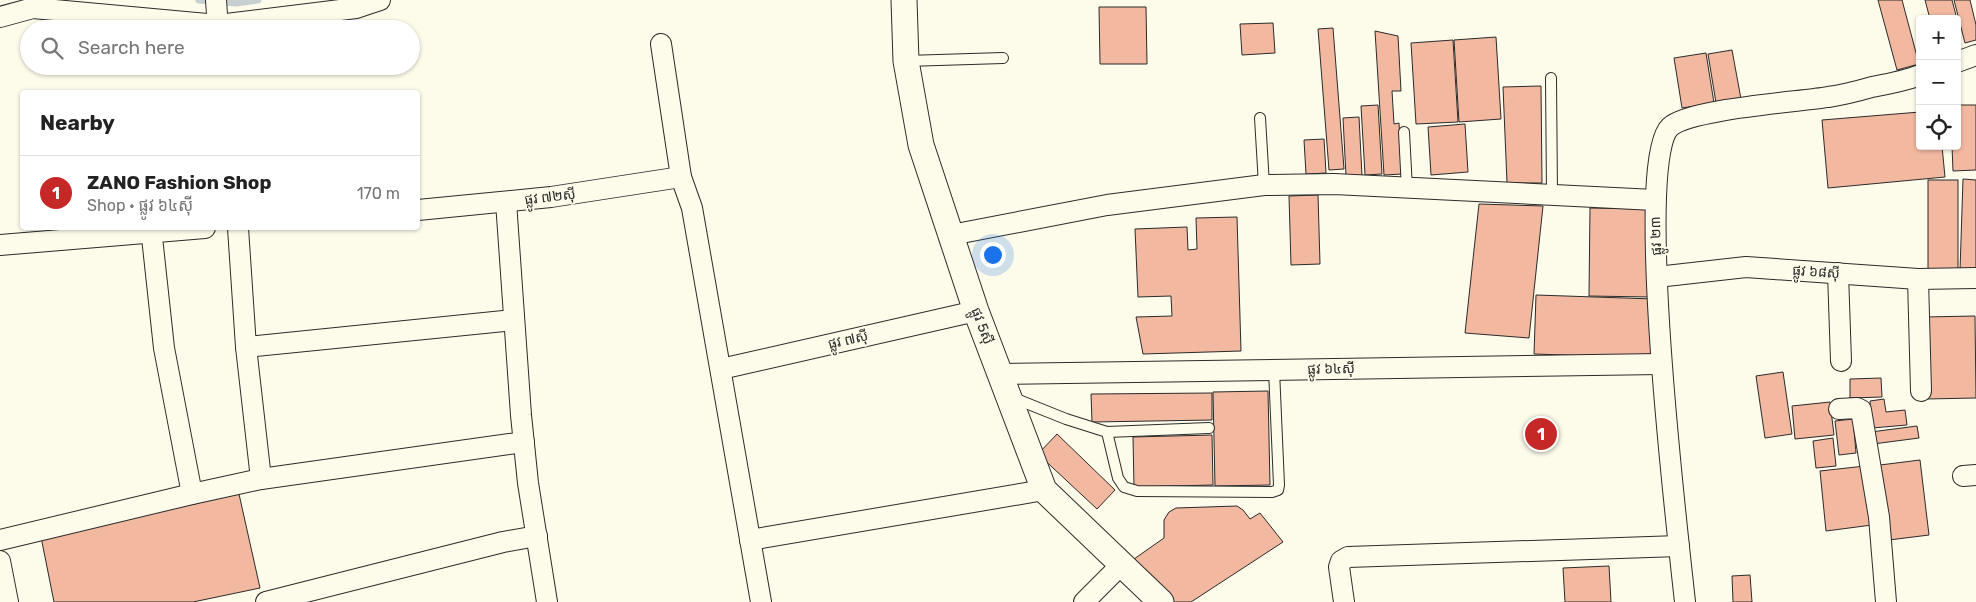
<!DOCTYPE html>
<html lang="en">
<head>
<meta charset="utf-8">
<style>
  :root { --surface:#fff; --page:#f6f6f6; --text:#222; --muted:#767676; --line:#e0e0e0; --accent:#c62828 }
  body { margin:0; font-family:Rubik,"Noto Sans Khmer",sans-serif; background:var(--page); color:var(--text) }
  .controls { position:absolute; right:15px; top:15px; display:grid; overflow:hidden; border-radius:5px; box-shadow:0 1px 4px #0004 }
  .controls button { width:45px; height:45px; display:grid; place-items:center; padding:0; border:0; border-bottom:1px solid var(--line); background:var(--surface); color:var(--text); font:25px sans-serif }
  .you { position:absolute; left:992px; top:254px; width:18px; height:18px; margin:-12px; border:4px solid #fff; border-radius:50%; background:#1a73e8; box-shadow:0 0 0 8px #1a73e833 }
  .badge { display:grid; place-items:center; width:32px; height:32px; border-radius:50%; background:var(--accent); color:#fff; font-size:16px; font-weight:700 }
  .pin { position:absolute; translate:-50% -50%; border:2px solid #fff; box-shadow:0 1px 5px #0006 }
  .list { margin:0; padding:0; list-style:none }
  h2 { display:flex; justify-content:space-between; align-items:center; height:65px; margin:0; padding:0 20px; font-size:21px }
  h2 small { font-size:16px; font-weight:400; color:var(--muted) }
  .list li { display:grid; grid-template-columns:32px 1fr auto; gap:15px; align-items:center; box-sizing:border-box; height:75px; padding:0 20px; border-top:1px solid var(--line) }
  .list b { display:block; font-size:19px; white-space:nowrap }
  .list p { margin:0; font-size:16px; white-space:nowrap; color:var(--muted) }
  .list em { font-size:16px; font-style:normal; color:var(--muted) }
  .icon { flex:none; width:28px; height:28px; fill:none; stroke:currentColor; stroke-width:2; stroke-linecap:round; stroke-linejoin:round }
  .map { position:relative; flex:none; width:1976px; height:602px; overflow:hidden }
  .search { position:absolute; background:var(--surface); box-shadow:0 1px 4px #0004; left:20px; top:20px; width:400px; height:55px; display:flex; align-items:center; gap:12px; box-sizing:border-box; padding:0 18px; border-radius:28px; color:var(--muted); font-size:19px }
  .panel { position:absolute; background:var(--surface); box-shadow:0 1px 4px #0004; left:20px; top:90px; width:400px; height:140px; border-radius:5px }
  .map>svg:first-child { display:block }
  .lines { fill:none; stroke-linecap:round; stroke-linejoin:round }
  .stream { stroke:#c7d0d0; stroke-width:7 }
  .building { fill:#f2b8a0; stroke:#2b2b2b }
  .service-casing { stroke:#2b2b2b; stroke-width:12 }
  .minor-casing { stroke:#2b2b2b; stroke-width:22 }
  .tertiary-casing { stroke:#2b2b2b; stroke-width:27 }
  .service { stroke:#fdfbea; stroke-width:10 }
  .minor { stroke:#fdfbea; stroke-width:20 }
  .tertiary { stroke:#fdfbea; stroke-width:25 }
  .labels { text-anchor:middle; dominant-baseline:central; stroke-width:4; stroke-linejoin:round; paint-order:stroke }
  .street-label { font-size:14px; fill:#2b2b2b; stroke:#fdfbea }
</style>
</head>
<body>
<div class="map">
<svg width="1976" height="602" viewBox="0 0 1976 602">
  <rect width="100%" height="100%" fill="#fdfbea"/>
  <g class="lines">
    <polyline class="stream" points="199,0 236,3 258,0"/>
  </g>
  <g class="building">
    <polygon points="1878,0 1902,0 1919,64 1897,70"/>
    <polygon points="1925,0 1952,0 1957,19 1930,19"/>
    <polygon points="1954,0 1970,0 1976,25 1976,40 1965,43"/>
    <polygon points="1099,7 1146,7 1147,64 1100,64"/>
    <polygon points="1273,23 1275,53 1242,55 1240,24"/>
    <polygon points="1333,28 1344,169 1329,170 1318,29"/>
    <polygon points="1375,31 1398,36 1401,91 1392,91 1394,124 1399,123 1402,174 1384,175"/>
    <polygon points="1496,37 1501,119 1459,122 1454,40"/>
    <polygon points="1453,40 1458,122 1416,124 1411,43"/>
    <polygon points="1732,50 1741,99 1716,103 1708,54"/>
    <polygon points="1706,53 1714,103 1682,108 1674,58"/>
    <polygon points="1541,86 1542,183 1507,183 1503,87"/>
    <polygon points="1378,105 1382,174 1365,175 1361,106"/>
    <polygon points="1957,105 1976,105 1976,170 1953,171 1952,146 1957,146"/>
    <polygon points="1920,112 1920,146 1942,146 1945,177 1828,188 1822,120"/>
    <polygon points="1359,117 1362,176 1346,176 1343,118"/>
    <polygon points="1465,124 1468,172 1431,175 1428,127"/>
    <polygon points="1324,139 1326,173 1306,174 1304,140"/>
    <polygon points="1963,179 1976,180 1976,272 1960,271"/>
    <rect x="1928" y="180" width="30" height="91"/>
    <polygon points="1318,195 1320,264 1291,265 1289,196"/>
    <polygon points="1479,204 1543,206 1529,338 1465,333"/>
    <polygon points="1590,208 1651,209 1650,297 1589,296"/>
    <polygon points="1237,217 1241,351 1143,354 1136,317 1172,316 1171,296 1138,297 1135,229 1187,227 1188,250 1197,249 1196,218"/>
    <polygon points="1536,295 1654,299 1652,358 1534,354"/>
    <polygon points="1975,316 1976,398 1926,399 1924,317"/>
    <polygon points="1783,372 1792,434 1765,438 1756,376"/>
    <polygon points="1881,378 1882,397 1850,398 1850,379"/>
    <polygon points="1268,391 1270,485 1215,486 1213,392"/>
    <polygon points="1212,393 1212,420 1092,422 1091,394"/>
    <polygon points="1884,399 1886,412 1905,410 1907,425 1872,428 1870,401"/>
    <polygon points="1830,402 1834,435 1795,439 1792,406"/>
    <polygon points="1853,419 1856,453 1839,455 1835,421"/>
    <polygon points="1917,426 1919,438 1873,444 1871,432"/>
    <polygon points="1057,434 1115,490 1097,509 1038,454"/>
    <polygon points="1212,435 1213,485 1134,487 1133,437"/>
    <polygon points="1833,438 1836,466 1816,468 1813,441"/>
    <polygon points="1920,460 1929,535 1889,540 1880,465"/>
    <polygon points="1865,466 1872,525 1826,531 1820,471"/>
    <polygon points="239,494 260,588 193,602 54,602 41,537"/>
    <polygon points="1237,506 1243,510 1250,519 1260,513 1283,542 1191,602 1174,602 1134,559 1164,538 1164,520 1169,512 1176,508"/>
    <polygon points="1609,566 1611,602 1565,602 1563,568"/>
    <polygon points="1750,575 1752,602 1733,602 1732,576"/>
  </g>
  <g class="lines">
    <defs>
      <g id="service">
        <polyline points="906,61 1003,58"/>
        <polyline points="1551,78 1552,194"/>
        <polyline points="1260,118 1264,185"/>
        <polyline points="1404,132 1407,189"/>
        <polyline points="1011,397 1066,419 1107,432 1209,428"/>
        <polyline points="1107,432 1118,478 1124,487 1137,491 1272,492 1278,490 1279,485 1274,370"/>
      </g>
      <g id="minor">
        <polyline points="216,0 218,29"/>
        <polyline points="0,17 33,8 218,25 356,8 380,0"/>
        <polyline points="661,44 681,177 692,208 761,602"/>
        <polyline points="1957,62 1976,55"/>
        <polyline points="506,202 521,415 528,483 547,602"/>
        <polyline points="418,210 551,197 681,177"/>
        <polyline points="151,228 164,348 192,494"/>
        <polyline points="238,228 246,347 261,479"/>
        <polyline points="951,235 1107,205 1264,185 1334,184 1655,200"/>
        <polyline points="0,245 205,228"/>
        <polyline points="1838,273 1841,361"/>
        <polyline points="1657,277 1746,267 1918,279 1976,278"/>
        <polyline points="1918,279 1921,391"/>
        <polyline points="246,347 514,320"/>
        <polyline points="721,369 976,311"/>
        <polyline points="1001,374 1661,364"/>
        <polyline points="1839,409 1857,408 1861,410 1879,517 1886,602"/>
        <polyline points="1963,476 1976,475"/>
        <polyline points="0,540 192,494 261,479 524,442"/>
        <polyline points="750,540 1044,490"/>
        <polyline points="0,561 8,602"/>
        <polyline points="266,602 503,542 537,536"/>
        <polyline points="1084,602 1121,565"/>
        <polyline points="1344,602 1339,567 1341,561 1348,557 1679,546"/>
        <path d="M1685,602C1678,536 1633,161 1670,127C1689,109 1798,102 1828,97C1843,95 1858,91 1872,87C1888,84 1905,81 1920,75"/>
      </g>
      <polyline id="tertiary" points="904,0 906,61 921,145 976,311 1044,490 1161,602"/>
    </defs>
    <use href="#service" class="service-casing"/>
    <use href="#minor" class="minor-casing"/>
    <use href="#tertiary" class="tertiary-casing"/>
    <use href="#service" class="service"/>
    <use href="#minor" class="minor"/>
    <use href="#tertiary" class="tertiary"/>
  </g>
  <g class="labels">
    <g class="street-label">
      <text transform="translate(550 197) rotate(-7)">ផ្លូវ ៧២ស៊ី</text>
      <text transform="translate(1656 236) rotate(-92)">ផ្លូវ ២៣</text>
      <text transform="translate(1816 272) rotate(4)">ផ្លូវ ៦៨ស៊ី</text>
      <text transform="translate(982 326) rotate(69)">ផ្លូវ 5ស៊ី</text>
      <text transform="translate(848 340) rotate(-13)">ផ្លូវ ៧ស៊ី</text>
      <text transform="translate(1331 369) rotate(-1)">ផ្លូវ ៦៤ស៊ី</text>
    </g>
  </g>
</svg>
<div class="controls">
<button>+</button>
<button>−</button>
<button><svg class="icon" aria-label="locate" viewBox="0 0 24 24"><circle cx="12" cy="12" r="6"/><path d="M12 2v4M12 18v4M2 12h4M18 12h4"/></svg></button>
</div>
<div class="you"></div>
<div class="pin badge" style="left:1541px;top:434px">1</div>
<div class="search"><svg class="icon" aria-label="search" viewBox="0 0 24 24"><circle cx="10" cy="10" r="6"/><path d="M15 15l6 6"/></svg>Search here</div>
<section class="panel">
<h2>Nearby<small></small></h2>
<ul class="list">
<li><span class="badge">1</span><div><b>ZANO Fashion Shop</b><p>Shop · ផ្លូវ ៦៤ស៊ី</p></div><em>170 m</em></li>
</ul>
</section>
</div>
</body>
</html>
